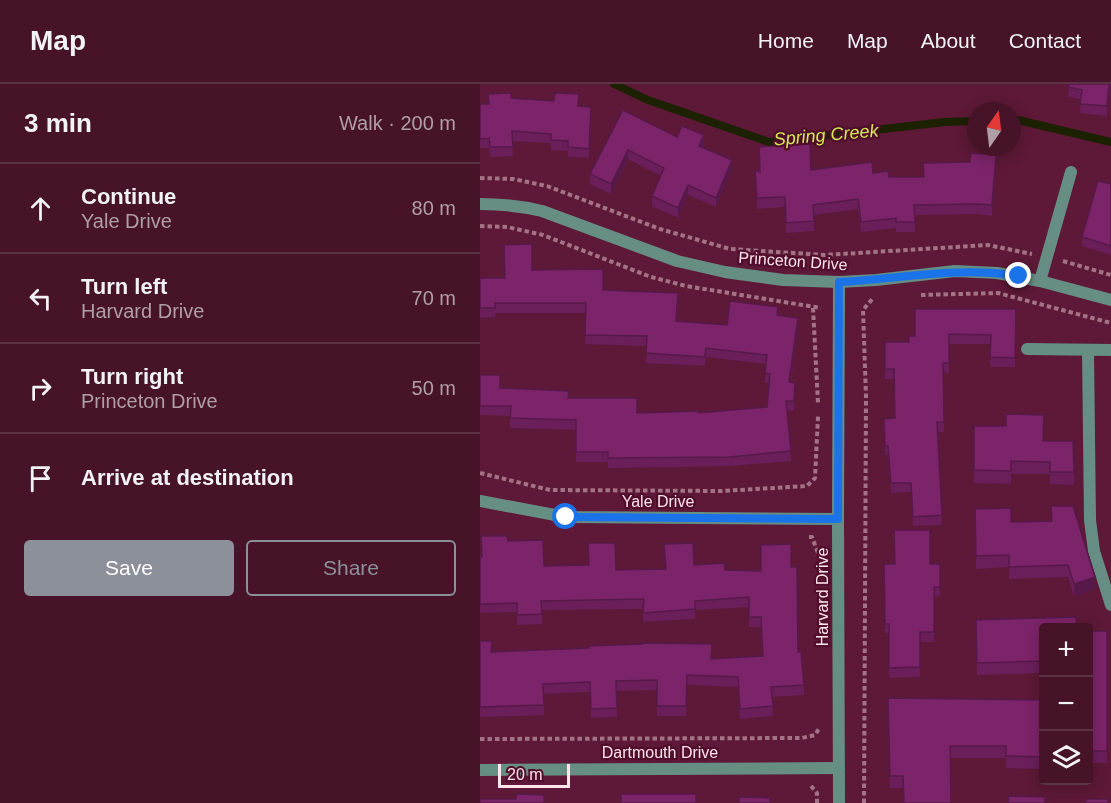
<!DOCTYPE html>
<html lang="en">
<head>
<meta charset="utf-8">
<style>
  :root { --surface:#461329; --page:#502035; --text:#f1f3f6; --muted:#b09ea8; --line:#5e3246; --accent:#8c9099 }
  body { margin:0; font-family:Arial,sans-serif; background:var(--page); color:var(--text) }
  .controls { position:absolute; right:18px; bottom:18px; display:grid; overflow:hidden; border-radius:6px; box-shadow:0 3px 15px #0003 }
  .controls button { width:54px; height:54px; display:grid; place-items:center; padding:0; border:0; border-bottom:2px solid var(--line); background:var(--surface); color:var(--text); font:30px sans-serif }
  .compass { position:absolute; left:487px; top:18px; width:54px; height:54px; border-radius:50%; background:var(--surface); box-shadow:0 3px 15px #0003; rotate:14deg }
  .scale { position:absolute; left:18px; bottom:15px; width:72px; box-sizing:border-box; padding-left:6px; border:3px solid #ffe4ec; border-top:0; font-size:16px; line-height:21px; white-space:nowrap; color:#ffe4ec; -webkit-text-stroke:4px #510d2c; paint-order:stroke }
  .stop { position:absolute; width:18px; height:18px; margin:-14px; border:4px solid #1a73e8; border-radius:50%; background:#fff }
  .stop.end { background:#1a73e8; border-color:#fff; box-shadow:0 2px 6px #0008 }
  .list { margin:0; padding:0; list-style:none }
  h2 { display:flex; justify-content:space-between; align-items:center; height:78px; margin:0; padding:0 24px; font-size:26px }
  h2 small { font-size:20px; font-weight:400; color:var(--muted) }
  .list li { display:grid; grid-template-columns:39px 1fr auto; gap:18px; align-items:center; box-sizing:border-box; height:90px; padding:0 24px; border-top:2px solid var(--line) }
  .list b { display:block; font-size:22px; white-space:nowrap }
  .list p { margin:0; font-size:20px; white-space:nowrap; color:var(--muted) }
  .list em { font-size:20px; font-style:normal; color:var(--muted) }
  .actions { display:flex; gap:12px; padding:18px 24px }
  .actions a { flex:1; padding:14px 0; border:2px solid var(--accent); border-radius:6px; text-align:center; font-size:21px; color:var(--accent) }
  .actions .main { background:var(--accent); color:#fff }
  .icon { flex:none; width:33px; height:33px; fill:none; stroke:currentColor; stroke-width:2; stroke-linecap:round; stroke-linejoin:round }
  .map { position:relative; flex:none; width:631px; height:719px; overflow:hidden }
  header { display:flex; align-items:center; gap:36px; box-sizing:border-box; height:84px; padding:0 30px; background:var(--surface); border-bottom:2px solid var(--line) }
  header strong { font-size:28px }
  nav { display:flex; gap:33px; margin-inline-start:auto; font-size:21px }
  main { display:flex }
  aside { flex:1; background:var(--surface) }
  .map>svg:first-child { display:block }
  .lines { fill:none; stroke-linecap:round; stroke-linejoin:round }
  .stream { stroke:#1c2100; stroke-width:8 }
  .path { stroke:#a57387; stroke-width:4; stroke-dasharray:4.5 3; stroke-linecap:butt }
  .service { stroke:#678e85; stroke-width:12 }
  .minor { stroke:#678e85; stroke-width:12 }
  .wall { fill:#6b1f5a }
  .shaded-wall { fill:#57194a }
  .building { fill:#7c2469; stroke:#57194a; stroke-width:1.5 }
  .route { stroke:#1a73e8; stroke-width:8 }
  .labels { text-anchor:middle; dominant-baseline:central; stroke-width:4.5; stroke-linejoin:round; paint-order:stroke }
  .street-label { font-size:16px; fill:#ffe4ec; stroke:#510d2c }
  .water-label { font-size:18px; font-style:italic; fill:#d3ea51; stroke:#510d2c }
</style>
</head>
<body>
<header>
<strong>Map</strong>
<nav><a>Home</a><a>Map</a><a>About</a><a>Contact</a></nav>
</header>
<main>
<aside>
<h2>3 min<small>Walk · 200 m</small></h2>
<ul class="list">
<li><svg class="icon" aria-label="ahead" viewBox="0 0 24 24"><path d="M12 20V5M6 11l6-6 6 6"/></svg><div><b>Continue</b><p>Yale Drive</p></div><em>80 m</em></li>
<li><svg class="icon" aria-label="left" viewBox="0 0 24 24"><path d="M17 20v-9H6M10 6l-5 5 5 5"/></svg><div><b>Turn left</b><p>Harvard Drive</p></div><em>70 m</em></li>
<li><svg class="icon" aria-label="right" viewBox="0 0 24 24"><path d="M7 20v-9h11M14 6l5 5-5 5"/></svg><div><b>Turn right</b><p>Princeton Drive</p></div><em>50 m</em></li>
<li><svg class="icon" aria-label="arrive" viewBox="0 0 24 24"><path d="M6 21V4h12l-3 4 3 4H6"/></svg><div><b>Arrive at destination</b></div></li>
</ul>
<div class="actions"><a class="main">Save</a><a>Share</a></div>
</aside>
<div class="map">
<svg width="631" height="719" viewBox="0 0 631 719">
  <rect width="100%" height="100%" fill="#5d1937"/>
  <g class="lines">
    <g class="stream">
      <polyline points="134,0 168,16 289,58 465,38 496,37"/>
      <polyline points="532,36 538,36 631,58"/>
    </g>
    <g class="path">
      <polyline points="0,94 33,95 67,102 180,145 250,165 345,171 508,161 552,170"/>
      <polyline points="0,142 27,143 63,151 171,193 206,202 341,224"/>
      <polyline points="583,177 631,191"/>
      <polyline points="441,211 518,209 631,239"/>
      <polyline points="333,224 338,319"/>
      <polyline points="0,389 70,406 242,407 327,402 335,394 338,332"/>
      <polyline points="329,453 332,453 338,469"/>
      <polyline points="0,655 322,654 335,651 340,643"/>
      <polyline points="331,702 337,709 337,719"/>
      <polyline points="384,719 386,313 383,226 394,213"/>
    </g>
    <g class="service">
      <polyline points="560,197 591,88"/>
      <polyline points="547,265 631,266"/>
      <polyline points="608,267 610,436 614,467 631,521"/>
    </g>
    <g class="minor">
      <path d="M0,120C21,120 41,122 62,127L197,177L245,188L303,196L359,198L396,196L475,187L517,189L560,197L631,216"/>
      <polyline points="359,198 358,435 359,719"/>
      <polyline points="0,417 86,433 358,435"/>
      <polyline points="0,686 359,684"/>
    </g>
  </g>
  <g class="wall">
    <polygon points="589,0 631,0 627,32 600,29 601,15 588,13"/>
    <polygon points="8,10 31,14 99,22 111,32 109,74 88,73 88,67 71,66 71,59 32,57 33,72 10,73 9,64 0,64 0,20 8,20"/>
    <polygon points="143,26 197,53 224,61 223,64 252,86 236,123 208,111 198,134 172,122 172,112 181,92 148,75 131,110 110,100 110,90"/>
    <polygon points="279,63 331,86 393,89 409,93 443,93 516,81 512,132 497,130 435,131 435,148 416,148 416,144 381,148 378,125 334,131 334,147 306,149 305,123 277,125 275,86 280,87"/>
    <polygon points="631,100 631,171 602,162 602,153"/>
    <polygon points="52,186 123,206 198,219 197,237 247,241 298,231 318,244 311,298 315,308 314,327 307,326 311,377 250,382 128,384 128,378 96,378 96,346 30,344 30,332 0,331 0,291 20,304 89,314 157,329 219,329 287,323 289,299 285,299 286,280 226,273 225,282 166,279 167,262 105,260 106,229 15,229 15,233 0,234 0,194 25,194"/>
    <polygon points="536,225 535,283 510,283 511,260 469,260 469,289 463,288 464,348 457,348 462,441 433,442 431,408 411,409 408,371 405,371 404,335 415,334 414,295 405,295 405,258 429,258 435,252"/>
    <polygon points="494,342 563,357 594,388 594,401 570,400 570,390 531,390 531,400 494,399"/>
    <polygon points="571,422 615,505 594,512 588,493 529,495 529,483 496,485 495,425 531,438 572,437"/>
    <polygon points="28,457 64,482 136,486 185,485 184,460 214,481 245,486 281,487 311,483 318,568 324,601 324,611 292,613 293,632 260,635 258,603 207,601 206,632 177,632 177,606 136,607 137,633 111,634 110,608 64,610 64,631 0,633 0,557 12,568 232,575 282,572 281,543 269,543 269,523 215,526 215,535 163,538 163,525 62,526 62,540 37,541 37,528 0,529 0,473"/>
    <polygon points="404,480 460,480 460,512 454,513 454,558 440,558 440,593 409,594 409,549 405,549"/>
    <polygon points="564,543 564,589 497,591 496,548"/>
    <rect x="609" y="547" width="18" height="132"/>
    <polygon points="408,614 564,616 564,685 526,684 526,674 470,674 423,704 410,704"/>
  </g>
  <g class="shaded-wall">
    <polygon points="629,0 631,0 627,32 627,22"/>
    <polygon points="224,51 224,61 219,72 219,62"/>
    <polygon points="148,66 148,75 131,110 131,100"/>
    <polygon points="516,71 516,81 512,132 512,121"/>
    <polygon points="252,76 252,86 236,123 236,114"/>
    <polygon points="208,101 208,111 198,134 198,124"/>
    <polygon points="318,234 318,244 309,308 309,298"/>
    <polygon points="615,493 615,505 594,512 594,500"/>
  </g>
  <g class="building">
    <polygon points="589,0 629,0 627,22 600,20 602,6 588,3"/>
    <polygon points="31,9 31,14 74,17 75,9 99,10 98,22 111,23 109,65 88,63 88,57 71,56 71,50 32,47 33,63 10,63 9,54 0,55 0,20 9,20 8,10"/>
    <polygon points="143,26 197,53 202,42 224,51 219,62 252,76 236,114 208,101 198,124 172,112 184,84 148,66 131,100 110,90"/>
    <polygon points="330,60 331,86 392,78 393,89 408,87 409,93 444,93 443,79 490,78 491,69 516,71 512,121 497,120 434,121 435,138 416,138 416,134 381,138 378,115 333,121 334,137 306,139 305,113 277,114 275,86 280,88 279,63"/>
    <polygon points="618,97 631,100 631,162 602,153"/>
    <polygon points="52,160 52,186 123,185 123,206 198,209 196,237 247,241 250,217 298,223 297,231 318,234 309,298 315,299 314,317 306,317 311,367 250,373 128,374 128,368 96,368 96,336 30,334 31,322 0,322 0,291 20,291 20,304 89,307 88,314 157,314 157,329 219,327 219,329 287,323 290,290 285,289 287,271 226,264 225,273 166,269 167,252 105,251 106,219 15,219 15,224 0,224 0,194 25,194 24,161"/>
    <polygon points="435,225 536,225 535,274 510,273 511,251 469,250 469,279 463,279 464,338 457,338 462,431 433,433 431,399 411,399 408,362 405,362 404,335 415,334 414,285 405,285 405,258 429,258 429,252 435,252"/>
    <polygon points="526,330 564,331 563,357 593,357 594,388 570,388 570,378 531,377 531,387 494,386 494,342 526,342"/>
    <polygon points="571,422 593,422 615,493 594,500 588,481 529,483 529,471 496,472 495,425 531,424 531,438 572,437"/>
    <polygon points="414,446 450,446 450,480 460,480 460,503 454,503 454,548 440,548 440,583 409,584 409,540 405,540 404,480 415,480"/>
    <polygon points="1,452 27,452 28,457 63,456 64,482 109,481 108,459 135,459 136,486 186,485 184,460 213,459 214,481 244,479 245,486 281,487 281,461 311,460 311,483 317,483 318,568 321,567 324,601 291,603 293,622 260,625 258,593 207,591 206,622 177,622 177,596 136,597 137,624 111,625 110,598 63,600 64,621 0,623 0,557 12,557 11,568 109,564 109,562 162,560 162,559 232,560 231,575 283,572 281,533 269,533 269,513 215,517 215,525 163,529 164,515 61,517 62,530 37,531 37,519 0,520 0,473 2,473"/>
    <polygon points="596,533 597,543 564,543 564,577 497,579 496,536"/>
    <rect x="609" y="547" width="18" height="120"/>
    <polygon points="408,614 564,616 564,673 526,672 526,662 470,662 471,719 424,719 423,692 410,692"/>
    <polygon points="36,710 64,711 64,719 0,719 0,715 36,715"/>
    <rect x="141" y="710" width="75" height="9"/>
    <polygon points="529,712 565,713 565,719 528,719"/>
    <polygon points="259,713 290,714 290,719 259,719"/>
    <rect x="606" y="715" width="22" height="4"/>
  </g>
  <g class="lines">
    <path class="route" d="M86,433L358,435L359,198C419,195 479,182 539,192"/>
  </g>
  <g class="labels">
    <g class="street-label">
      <text transform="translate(313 177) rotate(4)">Princeton Drive</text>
      <text x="178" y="417">Yale Drive</text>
      <text transform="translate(342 513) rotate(-90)">Harvard Drive</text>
      <text x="180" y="668">Dartmouth Drive</text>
    </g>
    <g class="water-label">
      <text transform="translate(346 51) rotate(-5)">Spring Creek</text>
    </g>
  </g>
</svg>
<div class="controls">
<button>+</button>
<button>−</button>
<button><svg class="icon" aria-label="layers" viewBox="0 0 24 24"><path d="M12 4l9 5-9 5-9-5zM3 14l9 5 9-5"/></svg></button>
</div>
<svg class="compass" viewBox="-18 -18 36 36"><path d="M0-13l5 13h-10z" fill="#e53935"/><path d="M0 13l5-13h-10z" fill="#b09ea8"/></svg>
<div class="scale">20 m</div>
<div class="stop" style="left:86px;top:433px"></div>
<div class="stop end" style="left:539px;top:192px"></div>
</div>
</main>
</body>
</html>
